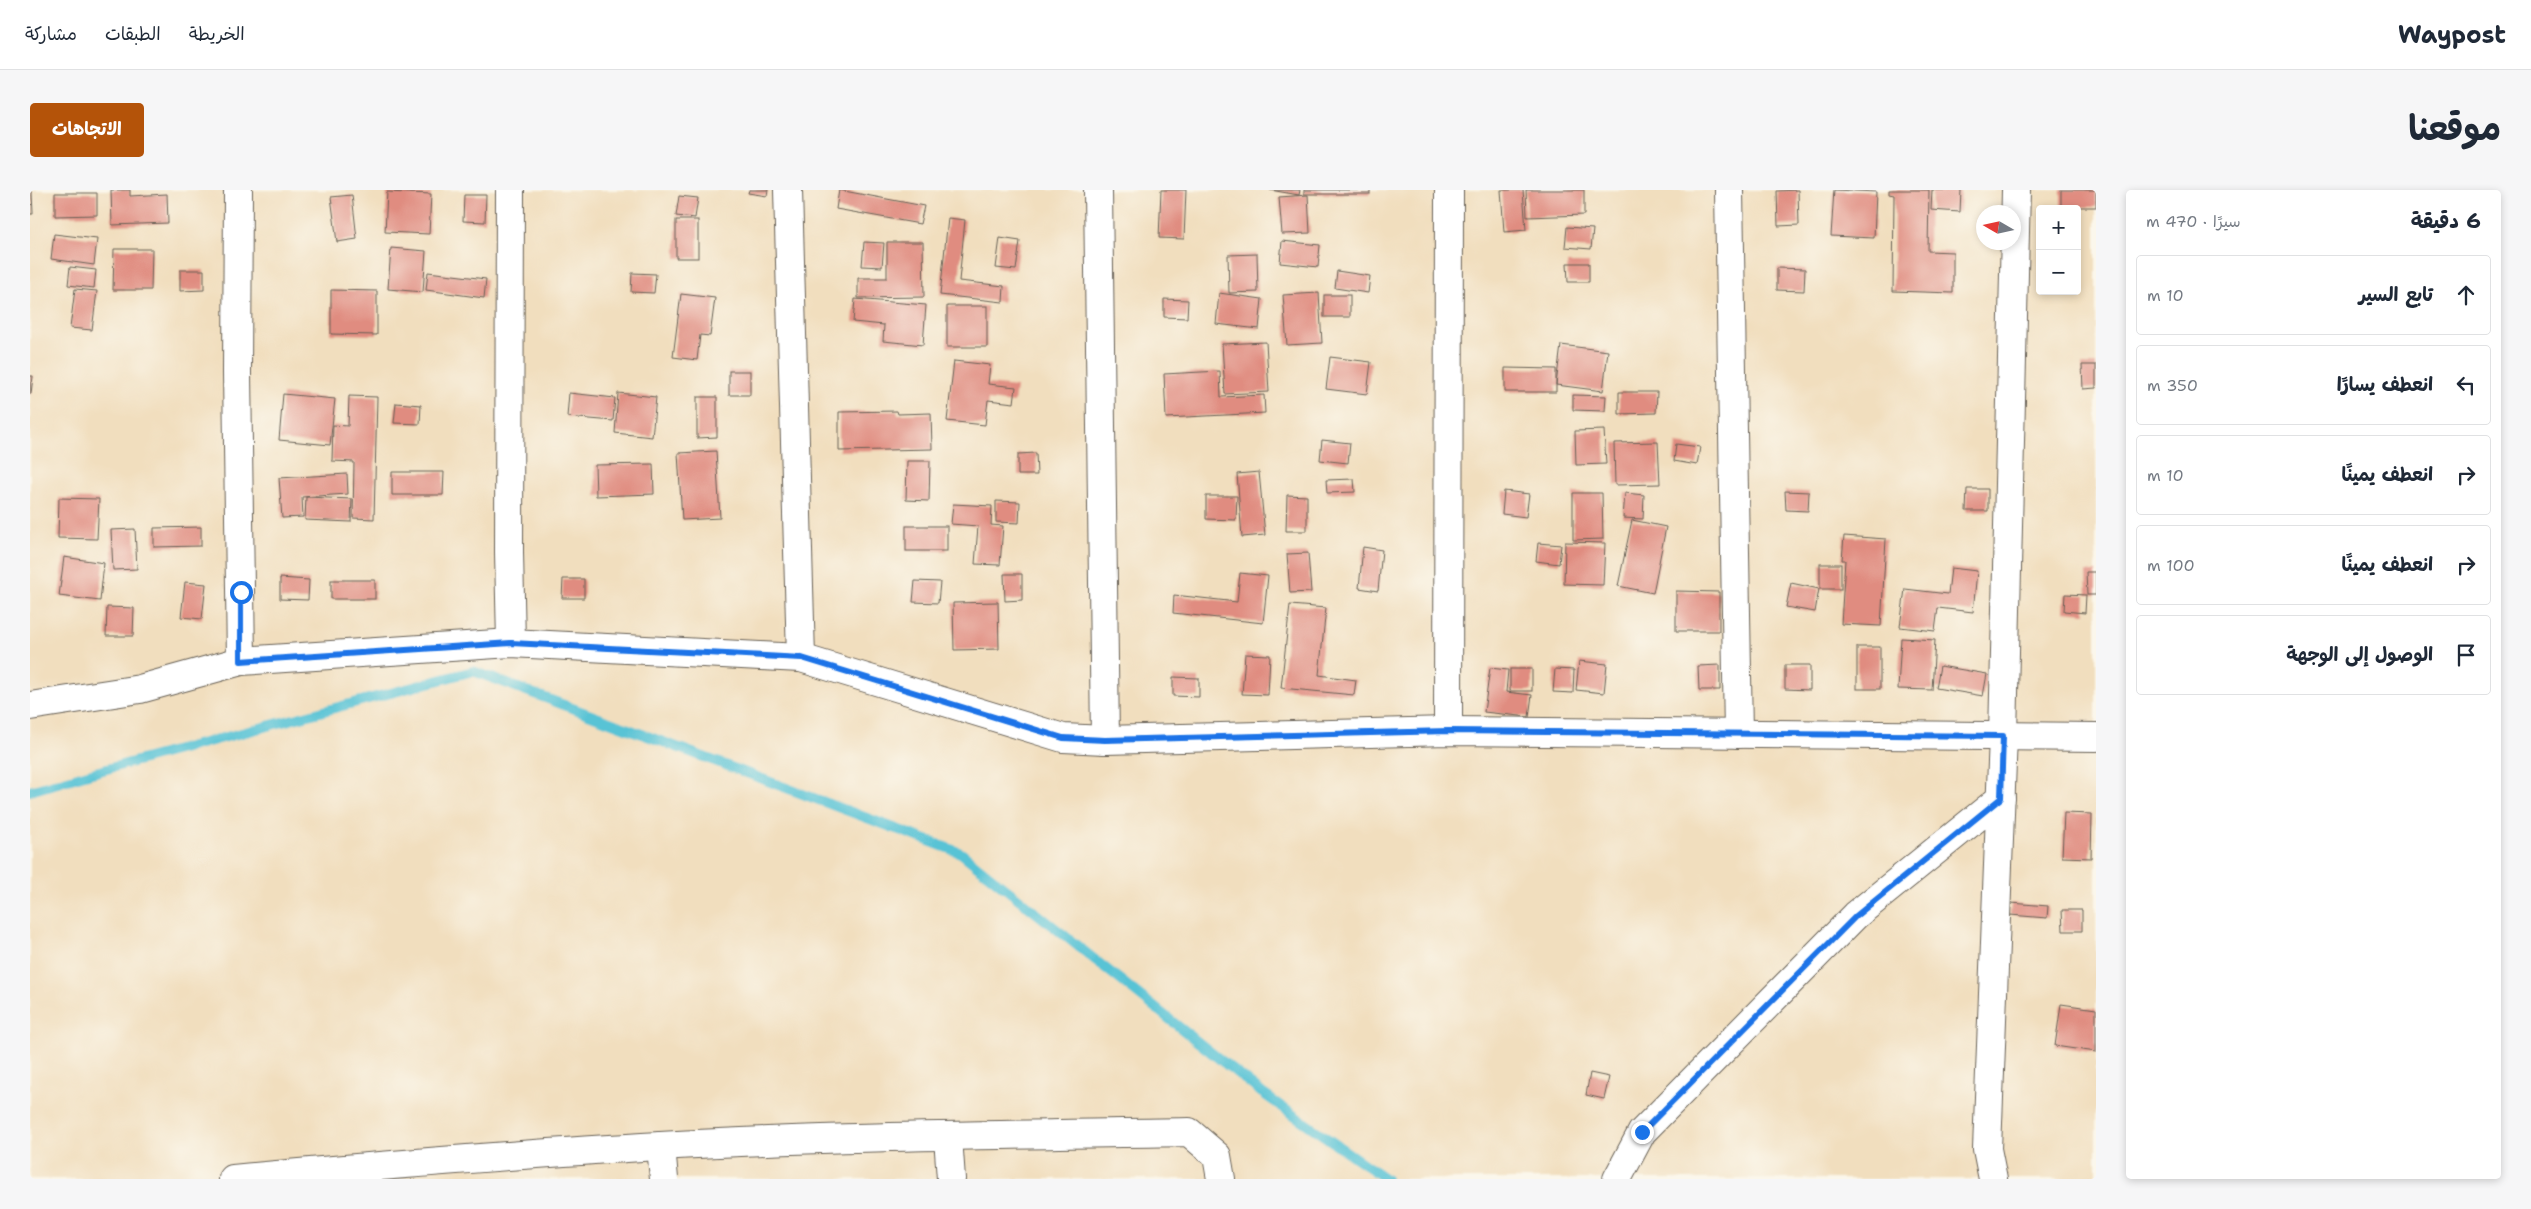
<!DOCTYPE html>
<html lang="ar">
<head>
<meta charset="utf-8">
<style>
  :root { --surface:#fff; --page:#f6f6f7; --text:#1f2937; --muted:#747a83; --line:#e0e1e3; --accent:#b45309 }
  body { margin:0; font-family:"Shantell Sans","Playpen Sans Arabic",sans-serif; background:var(--page); color:var(--text); direction:rtl }
  .controls { position:absolute; right:15px; top:15px; display:grid; overflow:hidden; border-radius:5px; box-shadow:0 2px 8px #0003 }
  .controls button { width:45px; height:45px; display:grid; place-items:center; padding:0; border:0; border-bottom:1px solid var(--line); background:var(--surface); color:var(--text); font:25px sans-serif }
  .compass { position:absolute; left:1946px; top:15px; width:45px; height:45px; border-radius:50%; background:var(--surface); box-shadow:0 2px 8px #0003; rotate:279deg }
  .stop { position:absolute; width:15px; height:15px; margin:-11px; border:4px solid #1a73e8; border-radius:50%; background:#fff }
  .stop.end { background:#1a73e8; border-color:#fff; box-shadow:0 1px 5px #0008 }
  .list { margin:0; padding:0; list-style:none }
  h2 { display:flex; justify-content:space-between; align-items:center; height:65px; margin:0; padding:0 20px; font-size:21px }
  h2 small { font-size:16px; font-weight:400; color:var(--muted) }
  .list li { display:grid; grid-template-columns:32px 1fr auto; gap:15px; align-items:center; box-sizing:border-box; height:80px; margin:0 10px 10px; padding:0 10px; border:1px solid var(--line); border-radius:5px }
  .list b { display:block; font-size:19px; white-space:nowrap }
  .list em { font-size:16px; font-style:normal; color:var(--muted) }
  .icon { flex:none; width:28px; height:28px; fill:none; stroke:currentColor; stroke-width:2; stroke-linecap:round; stroke-linejoin:round }
  .map { position:relative; flex:none; width:2066px; height:989px; overflow:hidden; direction:ltr; border-radius:5px }
  header { display:flex; align-items:center; gap:30px; box-sizing:border-box; height:70px; padding:0 25px; background:var(--surface); border-bottom:1px solid var(--line) }
  header strong { font-size:24px }
  nav { display:flex; gap:28px; margin-inline-start:auto; font-size:18px }
  .intro { display:flex; align-items:center; justify-content:space-between; box-sizing:border-box; height:120px; padding:0 30px }
  h1 { margin:0; font-size:35px }
  .button { padding:12px 22px; border-radius:5px; background:var(--accent); color:#fff; font-size:18px; font-weight:700 }
  main { display:flex; gap:30px; padding:0 30px }
  aside { flex:1; background:var(--surface); border-radius:5px; box-shadow:0 2px 8px #0003 }
  .map>svg:first-child { display:block }
  .lines { fill:none; stroke-linecap:round; stroke-linejoin:round }
  .stream { stroke:#59c3d5; stroke-width:10 }
  .building { fill:#e08c80 }
  .minor-casing { stroke:#676055; stroke-width:30 }
  .minor { stroke:#fff; stroke-width:28 }
  .route { stroke:#1a73e8; stroke-width:6 }
</style>
</head>
<body>
<header>
<strong>Waypost</strong>
<nav><a>الخريطة</a><a>الطبقات</a><a>مشاركة</a></nav>
</header>
<div class="intro"><h1>موقعنا</h1><a class="button">الاتجاهات</a></div>
<main>
<aside>
<h2>6 دقيقة<small>سيرًا · 470 m</small></h2>
<ul class="list">
<li><svg class="icon" aria-label="ahead" viewBox="0 0 24 24"><path d="M12 20V5M6 11l6-6 6 6"/></svg><div><b>تابع السير</b></div><em>10 m</em></li>
<li><svg class="icon" aria-label="left" viewBox="0 0 24 24"><path d="M17 20v-9H6M10 6l-5 5 5 5"/></svg><div><b>انعطف يسارًا</b></div><em>350 m</em></li>
<li><svg class="icon" aria-label="right" viewBox="0 0 24 24"><path d="M7 20v-9h11M14 6l5 5-5 5"/></svg><div><b>انعطف يمينًا</b></div><em>10 m</em></li>
<li><svg class="icon" aria-label="right" viewBox="0 0 24 24"><path d="M7 20v-9h11M14 6l5 5-5 5"/></svg><div><b>انعطف يمينًا</b></div><em>100 m</em></li>
<li><svg class="icon" aria-label="arrive" viewBox="0 0 24 24"><path d="M6 21V4h12l-3 4 3 4H6"/></svg><div><b>الوصول إلى الوجهة</b></div></li>
</ul>
</aside>
<div class="map">
<svg width="2066" height="989" viewBox="0 0 2066 989">
  <rect width="100%" height="100%" fill="#fbf7ec"/>
  <filter id="ink" filterUnits="userSpaceOnUse"><feTurbulence type="fractalNoise" baseFrequency=".02" numOctaves="2"/><feDisplacementMap in="SourceGraphic" scale="10" xChannelSelector="R" yChannelSelector="G"/><feConvolveMatrix kernelMatrix="1 2 1 2 8 2 1 2 1" color-interpolation-filters="sRGB"/></filter>
  <filter id="wash" filterUnits="userSpaceOnUse"><feTurbulence type="fractalNoise" baseFrequency=".0096" numOctaves="4" result="noise"/><feDisplacementMap in="SourceGraphic" scale="20" xChannelSelector="R" yChannelSelector="G"/><feGaussianBlur stdDeviation="1.12" result="paint"/><feColorMatrix in="noise" values="0 0 0 0 0 0 0 0 0 0 0 0 0 0 0 0 0 1.4 0 .05"/><feComposite in="paint" operator="in"/></filter>
  <g filter="url(#wash)">
    <rect width="100%" height="100%" fill="#f1debe"/>
    <g class="lines">
      <polyline class="stream" points="0,601 58,584 443,481 931,663 1232,903 1356,989"/>
    </g>
    <g id="blocks">
      <g class="building">
        <polygon points="81,0 100,0 100,6 137,4 138,33 82,35"/>
        <polygon points="719,0 738,0 737,6 718,3"/>
        <polygon points="809,0 894,16 890,34 806,19"/>
        <polygon points="1131,0 1156,0 1154,49 1129,48"/>
        <polygon points="1240,0 1270,0 1269,5"/>
        <rect x="1274" y="0" width="66" height="4"/>
        <polygon points="1471,0 1493,0 1496,40 1474,42"/>
        <polygon points="1496,0 1554,0 1554,25 1497,27"/>
        <polygon points="1768,0 1769,35 1748,36 1747,1"/>
        <polygon points="1804,0 1846,2 1844,48 1801,46"/>
        <polygon points="1859,0 1899,0 1898,61 1923,62 1923,103 1863,101 1864,5 1859,4"/>
        <polygon points="1902,0 1931,0 1930,22 1901,20"/>
        <rect x="2031" y="0" width="35" height="17"/>
        <polygon points="0,2 2,2 3,24 0,24"/>
        <polygon points="357,2 401,4 399,44 355,42"/>
        <polygon points="25,3 67,3 67,25 25,26"/>
        <polygon points="322,5 327,49 307,52 301,7"/>
        <polygon points="434,5 456,5 455,32 433,31"/>
        <polygon points="1278,5 1280,43 1252,44 1249,7"/>
        <polygon points="649,6 668,8 665,28 646,26"/>
        <polygon points="918,28 935,30 929,91 974,96 973,112 910,105"/>
        <rect x="646" y="30" width="22" height="38"/>
        <polygon points="1537,37 1563,39 1561,59 1535,57"/>
        <polygon points="24,44 67,49 64,75 21,69"/>
        <polygon points="970,48 990,51 986,80 966,78"/>
        <polygon points="1252,51 1290,55 1288,77 1250,73"/>
        <polygon points="834,52 854,53 852,77 832,76"/>
        <polygon points="857,52 893,52 894,107 828,108 828,88 857,88"/>
        <polygon points="361,58 396,61 393,102 358,99"/>
        <polygon points="84,59 122,59 121,100 83,100"/>
        <polygon points="1227,64 1228,102 1199,103 1198,65"/>
        <polygon points="1537,73 1559,73 1559,92 1538,92"/>
        <polygon points="40,77 66,80 64,98 38,95"/>
        <polygon points="1747,78 1775,79 1774,101 1747,100"/>
        <polygon points="150,80 174,80 174,100 150,101"/>
        <polygon points="1307,81 1340,86 1338,103 1305,98"/>
        <polygon points="398,82 456,89 454,108 396,100"/>
        <polygon points="602,83 626,84 624,103 601,102"/>
        <polygon points="45,99 67,101 62,140 40,138"/>
        <polygon points="301,100 347,101 347,145 301,144"/>
        <polygon points="1189,103 1232,109 1229,139 1186,134"/>
        <polygon points="1289,103 1292,153 1257,155 1253,105"/>
        <polygon points="651,104 685,108 680,146 670,145 667,170 643,167"/>
        <rect x="1294" y="105" width="26" height="22"/>
        <polygon points="825,109 896,115 893,155 853,151 854,135 823,132"/>
        <polygon points="1134,109 1158,110 1157,128 1134,127"/>
        <rect x="917" y="116" width="40" height="41"/>
        <polygon points="1236,152 1239,202 1195,204 1192,154"/>
        <polygon points="1531,155 1578,161 1573,201 1526,195"/>
        <polygon points="1300,167 1341,172 1337,204 1296,199"/>
        <polygon points="924,171 960,175 958,194 986,197 984,213 958,210 955,235 917,231"/>
        <polygon points="2052,175 2066,175 2066,198 2053,199"/>
        <polygon points="1475,178 1526,179 1526,202 1475,202"/>
        <rect x="699" y="181" width="21" height="24"/>
        <polygon points="1190,181 1191,207 1234,205 1235,223 1136,228 1134,184"/>
        <polygon points="0,186 3,186 1,204 0,204"/>
        <polygon points="1589,202 1627,202 1626,223 1589,224"/>
        <polygon points="539,203 585,208 583,231 537,227"/>
        <polygon points="588,203 626,207 622,247 585,243"/>
        <polygon points="253,204 305,209 300,255 249,250"/>
        <polygon points="1543,205 1576,206 1575,221 1543,220"/>
        <polygon points="319,206 347,207 344,329 323,328 324,272 302,271 303,235 318,236"/>
        <polygon points="667,207 687,207 687,247 667,248"/>
        <polygon points="366,213 391,215 390,234 364,233"/>
        <polygon points="867,221 868,224 901,223 902,259 809,261 809,222"/>
        <polygon points="1574,240 1576,274 1546,275 1545,241"/>
        <polygon points="1292,250 1320,253 1318,273 1290,270"/>
        <polygon points="1628,252 1630,294 1585,295 1584,253"/>
        <polygon points="1646,254 1670,257 1667,275 1644,271"/>
        <polygon points="686,261 690,328 652,330 648,263"/>
        <polygon points="1006,263 1007,285 988,285 988,264"/>
        <polygon points="877,271 900,271 899,311 876,310"/>
        <polygon points="623,274 624,304 566,306 565,275"/>
        <polygon points="362,282 414,282 413,305 362,305"/>
        <polygon points="1229,282 1235,345 1212,347 1207,284"/>
        <polygon points="317,284 318,304 272,307 273,327 252,328 249,288"/>
        <polygon points="1324,289 1325,302 1297,303 1296,290"/>
        <polygon points="1937,299 1958,299 1958,321 1936,321"/>
        <polygon points="1474,301 1499,304 1496,327 1472,324"/>
        <polygon points="1755,301 1779,302 1778,321 1756,320"/>
        <polygon points="1543,303 1572,303 1573,349 1543,350"/>
        <polygon points="1595,303 1614,305 1613,329 1593,328"/>
        <polygon points="1257,305 1277,306 1277,341 1256,341"/>
        <polygon points="1176,306 1207,306 1206,330 1176,329"/>
        <polygon points="276,307 322,309 321,332 275,330"/>
        <polygon points="29,308 69,309 67,349 28,348"/>
        <polygon points="966,311 990,312 989,333 966,332"/>
        <polygon points="923,314 962,316 961,335 973,336 970,375 945,374 948,336 921,334"/>
        <polygon points="1602,330 1636,337 1623,403 1588,396"/>
        <rect x="876" y="336" width="41" height="25"/>
        <polygon points="171,337 171,356 124,357 124,338"/>
        <polygon points="105,339 107,379 83,380 81,340"/>
        <polygon points="1814,346 1856,349 1851,436 1811,434 1815,370 1812,370"/>
        <polygon points="1535,352 1575,353 1573,395 1534,394"/>
        <polygon points="1508,353 1531,355 1529,374 1506,371"/>
        <polygon points="1333,357 1352,360 1348,401 1329,398"/>
        <polygon points="1278,363 1281,402 1260,403 1257,364"/>
        <polygon points="34,367 74,373 70,411 29,406"/>
        <rect x="1790" y="374" width="21" height="25"/>
        <polygon points="1921,378 1947,381 1943,422 1908,418 1905,441 1870,437 1875,399 1918,404"/>
        <polygon points="2056,382 2066,382 2066,405 2057,405"/>
        <polygon points="1210,383 1238,386 1233,433 1143,423 1144,405 1207,412"/>
        <polygon points="974,384 992,384 992,410 975,411"/>
        <polygon points="250,388 279,390 278,410 250,409"/>
        <polygon points="533,389 554,389 554,408 532,408"/>
        <rect x="301" y="390" width="44" height="19"/>
        <polygon points="885,391 910,392 908,413 883,412"/>
        <polygon points="155,392 176,394 172,429 151,427"/>
        <polygon points="1761,393 1789,399 1785,422 1756,417"/>
        <polygon points="1646,401 1689,402 1689,441 1646,441"/>
        <polygon points="2035,404 2056,405 2055,423 2034,421"/>
        <polygon points="968,412 969,459 924,460 923,413"/>
        <polygon points="1260,415 1296,418 1289,485 1326,490 1324,505 1251,498"/>
        <polygon points="77,417 104,418 103,446 76,446"/>
        <polygon points="1871,448 1905,450 1902,500 1868,499"/>
        <rect x="1827" y="457" width="23" height="42"/>
        <polygon points="1215,464 1240,465 1238,505 1212,504"/>
        <polygon points="1549,471 1577,474 1574,503 1546,500"/>
        <polygon points="1690,475 1690,500 1669,500 1668,476"/>
        <polygon points="1755,475 1780,475 1780,500 1755,499"/>
        <polygon points="1910,476 1957,484 1953,506 1906,498"/>
        <polygon points="1460,478 1478,480 1476,502 1502,505 1499,527 1454,522"/>
        <rect x="1480" y="479" width="22" height="22"/>
        <polygon points="1525,479 1544,480 1543,503 1523,502"/>
        <polygon points="1143,487 1169,488 1169,507 1143,506"/>
        <polygon points="2034,623 2062,624 2061,668 2032,667"/>
        <polygon points="1981,713 2018,716 2017,728 1980,725"/>
        <polygon points="2032,720 2052,720 2052,741 2033,741"/>
        <polygon points="2031,814 2066,819 2066,862 2025,856"/>
        <polygon points="1560,883 1579,887 1574,909 1556,905"/>
      </g>
    </g>
  </g>
  <g filter="url(#ink)">
    <use href="#blocks" fill-opacity="0" stroke="#676055" stroke-width="1"/>
    <g class="lines">
      <defs>
        <g id="minor">
          <polyline points="208,0 207,183 211,471"/>
          <polyline points="480,0 479,362 481,453"/>
          <polyline points="758,0 771,468"/>
          <polyline points="1068,0 1075,550"/>
          <polyline points="1699,0 1708,544"/>
          <polyline points="0,516 110,499 211,471 481,453 771,468 1033,548 1075,550 1418,541 2066,547"/>
          <polyline points="1418,541 1419,0"/>
          <polyline points="918,947 921,989"/>
          <polyline points="631,956 634,989"/>
          <path d="M203,989C345,976 487,964 630,956C806,946 983,945 1159,942L1187,966L1191,989"/>
          <polyline points="1587,989 1612,942 1826,725 1971,608"/>
          <polyline points="1963,989 1957,959 1973,546 1986,0"/>
        </g>
      </defs>
      <use href="#minor" class="minor-casing"/>
      <use href="#minor" class="minor"/>
    </g>
  </g>
  <g class="lines" filter="url(#ink)">
    <polyline class="route" points="211,402 211,471 481,453 772,468 1033,548 1075,550 1418,541 1973,546 1971,608 1826,726 1612,942"/>
  </g>
</svg>
<div class="controls">
<button>+</button>
<button>−</button>
</div>
<svg class="compass" viewBox="-18 -18 36 36"><path d="M0-13l5 13h-10z" fill="#e53935"/><path d="M0 13l5-13h-10z" fill="#747a83"/></svg>
<div class="stop" style="left:211px;top:402px"></div>
<div class="stop end" style="left:1612px;top:942px"></div>
</div>
</main>
</body>
</html>
